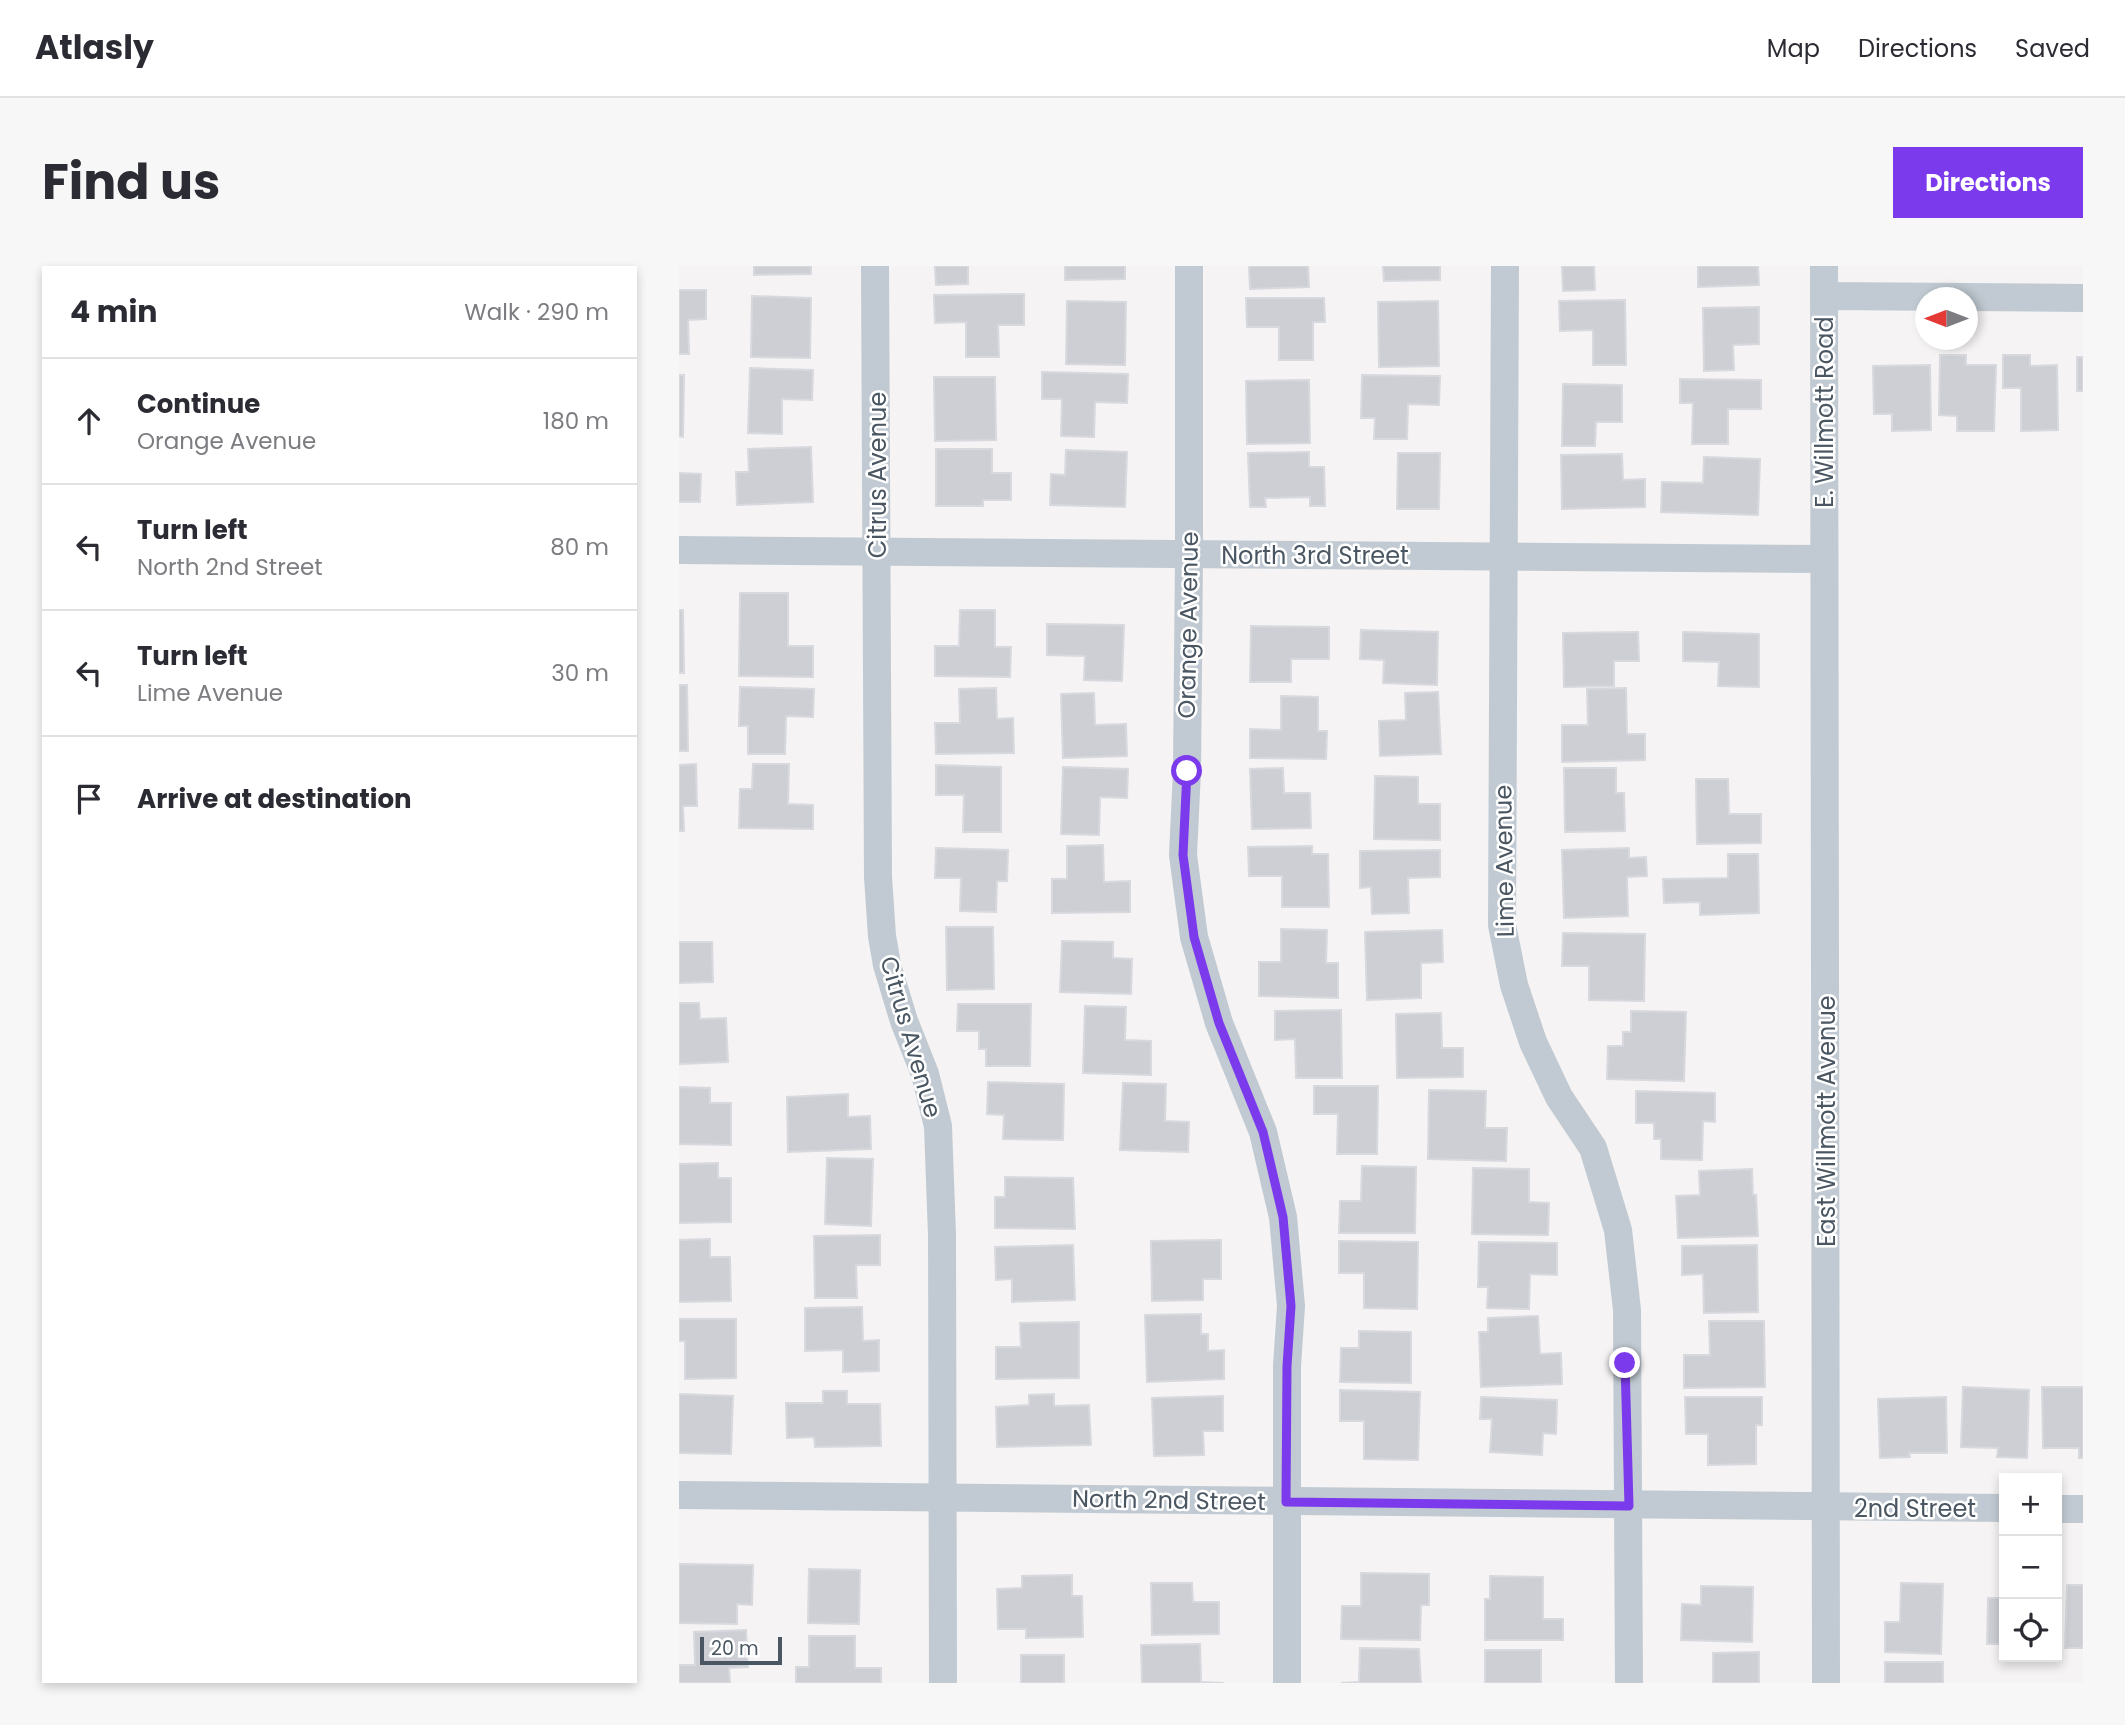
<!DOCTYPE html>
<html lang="en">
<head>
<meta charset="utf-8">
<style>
  :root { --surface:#fff; --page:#f7f7f7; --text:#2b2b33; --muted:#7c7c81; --line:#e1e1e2; --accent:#7c3aed }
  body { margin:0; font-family:Poppins,sans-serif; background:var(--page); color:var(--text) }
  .controls { position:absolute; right:21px; bottom:21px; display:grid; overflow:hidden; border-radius:0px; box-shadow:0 4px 10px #0003 }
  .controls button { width:63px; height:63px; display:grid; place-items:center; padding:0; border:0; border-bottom:2px solid var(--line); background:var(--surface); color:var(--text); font:35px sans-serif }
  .compass { position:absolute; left:1236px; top:21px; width:63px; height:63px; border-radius:50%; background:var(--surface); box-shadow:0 4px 10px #0003; rotate:270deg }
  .scale { position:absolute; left:21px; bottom:18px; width:82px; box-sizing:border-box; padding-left:7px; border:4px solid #4a5661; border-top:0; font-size:19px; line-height:24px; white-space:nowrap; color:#4a5661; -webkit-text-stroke:5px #fff; paint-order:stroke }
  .stop { position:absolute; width:21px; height:21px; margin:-16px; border:5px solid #7c3aed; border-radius:50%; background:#fff }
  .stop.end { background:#7c3aed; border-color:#fff; box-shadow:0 2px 7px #0008 }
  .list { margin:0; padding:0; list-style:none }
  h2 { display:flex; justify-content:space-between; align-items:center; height:91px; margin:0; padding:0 28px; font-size:30px }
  h2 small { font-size:23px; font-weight:400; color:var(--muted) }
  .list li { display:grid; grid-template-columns:46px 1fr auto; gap:21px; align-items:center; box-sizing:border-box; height:126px; padding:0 28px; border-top:2px solid var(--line) }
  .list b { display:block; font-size:26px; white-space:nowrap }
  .list p { margin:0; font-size:23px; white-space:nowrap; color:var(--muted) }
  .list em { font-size:23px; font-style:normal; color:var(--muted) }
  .icon { flex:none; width:38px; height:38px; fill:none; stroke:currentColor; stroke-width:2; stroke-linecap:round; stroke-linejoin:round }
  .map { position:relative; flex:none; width:1404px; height:1417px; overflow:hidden; border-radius:0px }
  header { display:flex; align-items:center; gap:42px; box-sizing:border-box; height:98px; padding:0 35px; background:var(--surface); border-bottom:2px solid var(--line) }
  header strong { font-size:33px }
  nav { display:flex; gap:38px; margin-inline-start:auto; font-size:24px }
  .intro { display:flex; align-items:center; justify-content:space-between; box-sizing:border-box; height:168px; padding:0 42px }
  h1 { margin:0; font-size:49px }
  .button { padding:18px 32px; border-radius:0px; background:var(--accent); color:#fff; font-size:24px; font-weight:700 }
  main { display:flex; gap:42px; padding:0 42px }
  aside { flex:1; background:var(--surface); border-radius:0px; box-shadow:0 4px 10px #0003 }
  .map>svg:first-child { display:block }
  .building { fill:#cdcfd5; stroke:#d7d9de; stroke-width:2 }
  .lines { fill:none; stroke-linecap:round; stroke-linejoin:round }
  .minor { stroke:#c1cad2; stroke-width:28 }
  .route { stroke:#7c3aed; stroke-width:9 }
  .labels { text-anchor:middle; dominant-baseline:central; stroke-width:5; stroke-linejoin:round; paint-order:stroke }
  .street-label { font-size:24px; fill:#4a5661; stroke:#fff }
</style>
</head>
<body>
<header>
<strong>Atlasly</strong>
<nav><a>Map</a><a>Directions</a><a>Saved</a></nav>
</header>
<div class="intro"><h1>Find us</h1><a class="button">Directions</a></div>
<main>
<aside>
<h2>4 min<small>Walk · 290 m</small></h2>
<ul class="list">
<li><svg class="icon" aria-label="ahead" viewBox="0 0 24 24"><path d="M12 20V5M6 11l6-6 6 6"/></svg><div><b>Continue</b><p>Orange Avenue</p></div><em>180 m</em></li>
<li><svg class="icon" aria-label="left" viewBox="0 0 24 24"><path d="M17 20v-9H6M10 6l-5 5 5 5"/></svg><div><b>Turn left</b><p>North 2nd Street</p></div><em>80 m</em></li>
<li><svg class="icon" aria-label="left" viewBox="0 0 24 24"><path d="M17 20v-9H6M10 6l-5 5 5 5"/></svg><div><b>Turn left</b><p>Lime Avenue</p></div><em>30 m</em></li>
<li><svg class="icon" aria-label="arrive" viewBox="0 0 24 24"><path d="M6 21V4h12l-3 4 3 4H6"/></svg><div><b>Arrive at destination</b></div></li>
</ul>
</aside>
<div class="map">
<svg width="1404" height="1417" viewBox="0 0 1404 1417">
  <rect width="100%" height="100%" fill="#f5f3f3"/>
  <g class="building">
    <polygon points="75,0 132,0 132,8 75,9"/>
    <polygon points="256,0 289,0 289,18 257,19"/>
    <polygon points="386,0 446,0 446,13 386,14"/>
    <polygon points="570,0 629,0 630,21 571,23"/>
    <polygon points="704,0 761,0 761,14 705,15"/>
    <polygon points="883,0 915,0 916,24 884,25"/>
    <polygon points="1019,0 1079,0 1080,19 1019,21"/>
    <polygon points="0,24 27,24 27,53 9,54 10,88 0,88"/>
    <polygon points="345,28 345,59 319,59 320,91 287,91 287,56 256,57 255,29"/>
    <polygon points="73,30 132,32 131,92 72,91"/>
    <polygon points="567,32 645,32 646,56 634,56 634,94 600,94 600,61 568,61"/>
    <polygon points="946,34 947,99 914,99 914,64 881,65 880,35"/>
    <polygon points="388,35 447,36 446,99 387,98"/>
    <polygon points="759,35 760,100 700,101 699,36"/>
    <polygon points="1080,41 1080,78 1054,79 1055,104 1025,105 1024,42"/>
    <polygon points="1261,89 1287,89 1287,99 1317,99 1315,165 1278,165 1278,150 1260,149"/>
    <polygon points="1324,89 1351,89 1351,100 1378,99 1379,164 1342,165 1342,122 1324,122"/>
    <rect x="1398" y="91" width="6" height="34"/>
    <polygon points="1251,99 1252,164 1213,165 1213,148 1195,148 1194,100"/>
    <polygon points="71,102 134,104 133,134 103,133 103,168 69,167"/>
    <polygon points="363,106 449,108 448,137 416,136 415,171 382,170 383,133 363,133"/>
    <polygon points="0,109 5,109 4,171 0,170"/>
    <polygon points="683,109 761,110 760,139 729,138 728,173 695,173 696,152 682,152"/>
    <polygon points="255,111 316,111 317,174 256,175"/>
    <polygon points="1001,113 1082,114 1082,143 1049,143 1049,178 1013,178 1014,137 1001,137"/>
    <polygon points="630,114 631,177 568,178 567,115"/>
    <polygon points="884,118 943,119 943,156 917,156 916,180 883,180"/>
    <polygon points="132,181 134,236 58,239 57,206 70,206 69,183"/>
    <polygon points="257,183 313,183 313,207 332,207 332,234 304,234 304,240 257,240"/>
    <polygon points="387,184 448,186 446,241 371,239 372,208 386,209"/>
    <polygon points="630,186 630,201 645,201 646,240 631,240 631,231 586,232 587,241 571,241 569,187"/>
    <polygon points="719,187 761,187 760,243 718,243"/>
    <polygon points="943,188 944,214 966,213 966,241 883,243 882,189"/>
    <polygon points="1025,191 1081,193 1079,249 982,246 983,216 1024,217"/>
    <polygon points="0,207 22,208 21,236 0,236"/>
    <polygon points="61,327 109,327 109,380 134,380 134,411 60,410"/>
    <polygon points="0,344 4,344 5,407 0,407"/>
    <polygon points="281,344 316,344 316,381 332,381 331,411 256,410 256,380 280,380"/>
    <polygon points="368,358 445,359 443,415 405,414 406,390 368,389"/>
    <polygon points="572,360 650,361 650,393 612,393 612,416 571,416"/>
    <polygon points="682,364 759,366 758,419 704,417 705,394 681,393"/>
    <polygon points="959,366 960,395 935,395 935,420 885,421 884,367"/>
    <polygon points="1004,366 1080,368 1080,421 1039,420 1040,396 1004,395"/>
    <polygon points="0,419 8,419 9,485 0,485"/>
    <polygon points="61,421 135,423 134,451 107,450 106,488 69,488 69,460 60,460"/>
    <polygon points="317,422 318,453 334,452 335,487 257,488 256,457 281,457 280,423"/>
    <polygon points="947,422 948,468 966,468 966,494 883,496 883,459 909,459 908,423"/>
    <polygon points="759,426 762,488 701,490 700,455 727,454 726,427"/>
    <polygon points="415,427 416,459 447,458 448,490 384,492 382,428"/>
    <polygon points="602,430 639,431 639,465 648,465 647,493 571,492 571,463 602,464"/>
    <polygon points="17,498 18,540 4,540 5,565 0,565 0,499"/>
    <polygon points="74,498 110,498 109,538 134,539 134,563 60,562 61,523 73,523"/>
    <polygon points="257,499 322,501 322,566 284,566 285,529 257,529"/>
    <polygon points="384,501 449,503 448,532 421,531 420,569 382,568"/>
    <polygon points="604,502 605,527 631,527 632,562 573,563 571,503"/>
    <polygon points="885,502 937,502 937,527 945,527 946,565 886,566"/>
    <polygon points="696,510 739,511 739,538 761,538 761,574 695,573"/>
    <polygon points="1017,513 1049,513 1050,548 1082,548 1082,577 1018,578"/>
    <polygon points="424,579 425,616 451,615 451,646 373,647 373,613 388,613 388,580"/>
    <polygon points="633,580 633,588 649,588 650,641 603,641 603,610 570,610 569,581"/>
    <polygon points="257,582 329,584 328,615 318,615 317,646 281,645 282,612 256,612"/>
    <polygon points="950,582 950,592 967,591 968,610 948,611 949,650 885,652 883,584"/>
    <polygon points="761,584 761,611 729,612 730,647 693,648 692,621 681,622 681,585"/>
    <polygon points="1049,588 1079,588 1080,647 1021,649 1021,636 985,637 984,613 1049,612"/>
    <polygon points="267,661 314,661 315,723 268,724"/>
    <polygon points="602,663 648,664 647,697 659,697 659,732 580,730 580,696 602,696"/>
    <polygon points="763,664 764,696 742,697 742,732 688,734 686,666"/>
    <polygon points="884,667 966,668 965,735 910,734 910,700 883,700"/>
    <polygon points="383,675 434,676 434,692 453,693 452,728 381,726"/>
    <polygon points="0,676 33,676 34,716 0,717"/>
    <polygon points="0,737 20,737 21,753 47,752 49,796 0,798"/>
    <polygon points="279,738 352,738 351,800 307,800 307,783 300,783 300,765 278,765"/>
    <polygon points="406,740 447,741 446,774 472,775 472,809 404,807"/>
    <polygon points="662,744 663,812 617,812 616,773 596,774 596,745"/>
    <polygon points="952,745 1007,746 1005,815 928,813 929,780 944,780 944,766 952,766"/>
    <polygon points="762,747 763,782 784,782 784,811 718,812 717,748"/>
    <polygon points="309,816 385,818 384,874 324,873 325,849 308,848"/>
    <polygon points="444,817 487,818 486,855 510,856 509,886 441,884"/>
    <polygon points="635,820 699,820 698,888 658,888 659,848 635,848"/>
    <polygon points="0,821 31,822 31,837 52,837 52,879 0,878"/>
    <polygon points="750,824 807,825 806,862 828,862 827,895 749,893"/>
    <polygon points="957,825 1036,827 1036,856 1024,855 1023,894 982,893 982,873 975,873 975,857 957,857"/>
    <polygon points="169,828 169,851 191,850 192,883 109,886 108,831"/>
    <polygon points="148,892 194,893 192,960 146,958"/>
    <polygon points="39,897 39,912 52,912 52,956 0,957 0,898"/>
    <polygon points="683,900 737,901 736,967 660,967 661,935 682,935"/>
    <polygon points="794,902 850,903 850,936 870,937 869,969 793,968"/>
    <polygon points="1073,903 1074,929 1077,929 1079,970 999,972 997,930 1021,929 1020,905"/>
    <polygon points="326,911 394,912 396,963 316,962 316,931 326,931"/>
    <polygon points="201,969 201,999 177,999 178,1032 136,1032 135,970"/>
    <polygon points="31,973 31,991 51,991 52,1035 0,1036 0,974"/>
    <polygon points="542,974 542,1013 524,1013 524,1034 473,1035 472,975"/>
    <polygon points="660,975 739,976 738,1043 685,1042 685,1007 660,1007"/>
    <polygon points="800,976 878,977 878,1009 851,1008 850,1043 808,1042 809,1021 799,1021"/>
    <polygon points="394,979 396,1034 333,1036 333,1013 317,1014 316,981"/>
    <polygon points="1078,979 1079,1046 1025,1047 1024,1008 1003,1009 1003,980"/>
    <polygon points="183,1041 184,1075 200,1074 200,1105 164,1106 164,1084 126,1085 126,1042"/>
    <polygon points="522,1048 522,1068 529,1068 529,1085 545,1084 545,1113 468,1116 466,1049"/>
    <polygon points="859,1050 861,1088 882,1087 883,1118 802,1121 800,1066 809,1066 809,1052"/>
    <polygon points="0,1053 57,1053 57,1112 6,1113 6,1075 0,1075"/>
    <polygon points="1030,1055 1085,1055 1086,1121 1005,1122 1005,1089 1031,1089"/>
    <polygon points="400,1056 400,1112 317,1113 317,1081 342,1081 341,1057"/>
    <polygon points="680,1065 732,1066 732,1117 661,1116 662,1082 680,1082"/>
    <polygon points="1284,1121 1350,1124 1348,1192 1318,1191 1319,1182 1282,1181"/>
    <polygon points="1363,1121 1404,1121 1404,1192 1400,1192 1400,1182 1364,1182"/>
    <polygon points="661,1124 741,1126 739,1194 685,1193 685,1155 661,1155"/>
    <polygon points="144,1125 168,1125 168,1138 201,1138 202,1180 136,1181 135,1171 108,1172 107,1137 144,1137"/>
    <polygon points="0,1128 54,1130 52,1188 0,1187"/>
    <polygon points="375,1128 375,1140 410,1139 412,1179 318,1181 317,1141 350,1139 350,1129"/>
    <polygon points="544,1130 544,1165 524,1165 525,1189 475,1190 473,1132"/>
    <polygon points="802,1131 878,1134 877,1168 864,1167 863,1189 811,1186 813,1153 801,1153"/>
    <polygon points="1006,1131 1083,1131 1083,1159 1077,1159 1077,1198 1029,1199 1029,1168 1007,1168"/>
    <polygon points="1267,1131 1268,1187 1230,1187 1231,1191 1201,1192 1199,1133"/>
    <polygon points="0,1298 74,1299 73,1339 58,1338 58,1358 0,1357"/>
    <polygon points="130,1303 181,1304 180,1358 129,1357"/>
    <polygon points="682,1307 750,1308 750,1339 742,1339 741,1374 662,1373 663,1340 682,1340"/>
    <polygon points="393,1309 393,1330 403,1330 404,1371 347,1372 347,1363 319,1363 318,1323 343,1322 343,1310"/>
    <polygon points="811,1310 864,1311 864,1353 884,1353 884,1374 806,1374 806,1333 811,1333"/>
    <polygon points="472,1317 513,1317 514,1336 540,1336 540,1368 473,1369"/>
    <polygon points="1222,1317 1264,1318 1262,1388 1206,1386 1206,1356 1221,1356"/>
    <polygon points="1388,1319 1404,1319 1404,1382 1386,1382"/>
    <polygon points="1022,1320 1074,1321 1073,1376 1002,1374 1003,1338 1022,1339"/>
    <polygon points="1309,1332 1325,1332 1325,1378 1308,1378"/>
    <polygon points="67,1364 69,1401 50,1402 51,1417 0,1417 0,1399 16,1399 15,1366"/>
    <polygon points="130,1370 176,1370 176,1402 202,1402 202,1417 117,1417 117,1401 130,1401"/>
    <polygon points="521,1378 522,1416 545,1417 463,1417 462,1379"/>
    <polygon points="681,1382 740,1383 742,1417 662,1417 680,1416"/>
    <rect x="806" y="1384" width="56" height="33"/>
    <polygon points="1080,1386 1080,1417 1034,1417 1034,1387"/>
    <rect x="342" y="1389" width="43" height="28"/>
    <rect x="1206" y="1396" width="58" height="21"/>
  </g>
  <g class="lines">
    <g class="minor">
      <polyline points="196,0 199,611 203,670 208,699 225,755 246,808 259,860 263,969 264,1417"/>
      <polyline points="510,0 510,288 508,505 504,589 515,671 540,757 584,866 604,951 612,1040 608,1100 608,1417"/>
      <polyline points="826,0 823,659 835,719 854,776 880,831 914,882 939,964 948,1044 950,1417"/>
      <polyline points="1145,0 1147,1417"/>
      <polyline points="1145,30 1404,32"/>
      <polyline points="0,284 1145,293"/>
      <polyline points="0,1229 1325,1242"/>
      <polyline points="1378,1243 1404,1243"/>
    </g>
  </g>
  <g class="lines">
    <polyline class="route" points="508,505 504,589 515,671 540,757 584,866 604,951 612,1040 608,1100 607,1236 950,1240 946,1097"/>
  </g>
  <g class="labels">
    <g class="street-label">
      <text transform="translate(1145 146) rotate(-90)">E. Willmott Road</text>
      <text transform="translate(198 209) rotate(-90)">Citrus Avenue</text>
      <text x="636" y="289">North 3rd Street</text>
      <text transform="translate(509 359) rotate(-89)">Orange Avenue</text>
      <text transform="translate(825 595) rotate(-91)">Lime Avenue</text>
      <text transform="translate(232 771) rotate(74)">Citrus Avenue</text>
      <text transform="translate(1147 855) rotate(-90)">East Willmott Avenue</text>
      <text transform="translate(490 1234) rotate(1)">North 2nd Street</text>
      <text x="1236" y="1242">2nd Street</text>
    </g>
  </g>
</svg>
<div class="controls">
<button>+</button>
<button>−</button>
<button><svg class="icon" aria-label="locate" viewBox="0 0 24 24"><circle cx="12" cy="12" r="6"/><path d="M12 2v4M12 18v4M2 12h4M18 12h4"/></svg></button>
</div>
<svg class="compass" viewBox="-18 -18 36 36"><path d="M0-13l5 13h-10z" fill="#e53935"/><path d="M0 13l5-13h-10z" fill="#7c7c81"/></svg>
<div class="scale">20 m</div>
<div class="stop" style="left:508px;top:505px"></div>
<div class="stop end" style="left:946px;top:1097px"></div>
</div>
</main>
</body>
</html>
